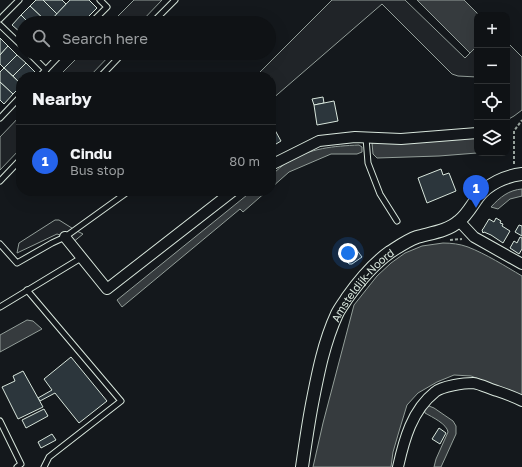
<!DOCTYPE html>
<html lang="en">
<head>
<meta charset="utf-8">
<style>
  :root { --surface:#0f1215; --page:#1d2022; --text:#f1f3f6; --muted:#9b9ea0; --line:#2f3234; --accent:#2563eb }
  body { margin:0; font-family:"Golos Text",sans-serif; background:var(--page); color:var(--text) }
  .controls { position:absolute; right:12px; top:12px; display:grid; overflow:hidden; border-radius:8px; box-shadow:0 4px 16px #0002 }
  .controls button { width:36px; height:36px; display:grid; place-items:center; padding:0; border:0; border-bottom:1px solid var(--line); background:var(--surface); color:var(--text); font:20px sans-serif }
  .you { position:absolute; left:348px; top:253px; width:14px; height:14px; margin:-10px; border:3px solid #fff; border-radius:50%; background:#1a73e8; box-shadow:0 0 0 6px #1a73e833 }
  .badge { display:grid; place-items:center; width:26px; height:26px; border-radius:50%; background:var(--accent); color:#fff; font-size:13px; font-weight:700 }
  .pin { position:absolute; translate:-50% -33px; filter:drop-shadow(0 1px 2px #0008) }
  .pin::after { content:''; position:absolute; top:21px; width:14px; height:12px; background:inherit; clip-path:polygon(0 0,100% 0,50% 100%) }
  .list { margin:0; padding:0; list-style:none }
  h2 { display:flex; justify-content:space-between; align-items:center; height:52px; margin:0; padding:0 16px; font-size:17px }
  h2 small { font-size:13px; font-weight:400; color:var(--muted) }
  .list li { display:grid; grid-template-columns:26px 1fr auto; gap:12px; align-items:center; box-sizing:border-box; height:72px; padding:0 16px; border-top:1px solid var(--line) }
  .list b { display:block; font-size:15px; white-space:nowrap }
  .list p { margin:0; font-size:13px; white-space:nowrap; color:var(--muted) }
  .list em { font-size:13px; font-style:normal; color:var(--muted) }
  .icon { flex:none; width:22px; height:22px; fill:none; stroke:currentColor; stroke-width:2; stroke-linecap:round; stroke-linejoin:round }
  .map { position:relative; flex:none; width:522px; height:467px; overflow:hidden }
  .search { position:absolute; background:var(--surface); box-shadow:0 4px 16px #0002; left:16px; top:16px; width:260px; height:44px; display:flex; align-items:center; gap:10px; box-sizing:border-box; padding:0 14px; border-radius:22px; color:var(--muted); font-size:15px }
  .panel { position:absolute; background:var(--surface); box-shadow:0 4px 16px #0002; left:16px; top:72px; width:260px; height:124px; border-radius:16px }
  .map>svg:first-child { display:block }
  .green { fill:#202428; stroke:#939e99 }
  .water { fill:#363b3e; stroke:#939e99 }
  .building { fill:#2c363c; stroke:#d8e6dc }
  .lines { fill:none; stroke-linecap:round; stroke-linejoin:round }
  .service-casing { stroke:#d8e6dc; stroke-width:7 }
  .minor-casing { stroke:#d8e6dc; stroke-width:12 }
  .tertiary-casing { stroke:#d8e6dc; stroke-width:14 }
  .path { stroke:#9da8a2; stroke-width:2; stroke-dasharray:3 2; stroke-linecap:butt }
  .service { stroke:#14181c; stroke-width:5 }
  .minor { stroke:#14181c; stroke-width:10 }
  .tertiary { stroke:#14181c; stroke-width:12 }
  .labels { text-anchor:middle; dominant-baseline:central; stroke-width:3; stroke-linejoin:round; paint-order:stroke }
  .street-label { font-size:11px; fill:#d8e6dc; stroke:#14181c }
</style>
</head>
<body>
<div class="map">
<svg width="522" height="467" viewBox="0 0 522 467">
  <rect width="100%" height="100%" fill="#14181c"/>
  <g class="green">
    <polygon points="134,0 162,0 140,23 111,23"/>
    <polygon points="332,0 405,0 465,58 477,46 477,77 458,76 452,74 382,4 271,100 271,77 255,77"/>
    <polygon points="507,42 522,57 522,110 514,116 507,120"/>
    <polygon points="82,53 112,53 89,77 58,77"/>
    <polygon points="21,115 21,148 0,170 0,137"/>
    <polygon points="55,220 59,220 75,230 83,234 72,243 63,236 57,234 17,253 19,243"/>
  </g>
  <g class="water">
    <polygon points="417,0 464,0 479,15 477,15 477,46 470,53"/>
    <polygon points="477,137 477,153 439,156 377,158 373,154 372,143"/>
    <path d="M359,145L362,147V152L357,154H331L289,172L271,188V175C277,171 282,165 288,162C310,148 334,146 359,145Z"/>
    <path d="M522,189V196L510,199L498,209L491,207C500,197 509,190 522,189Z"/>
    <polygon points="252,191 267,191 243,212 240,209 122,307 117,300"/>
    <path d="M443,243C451,243 460,244 468,247C486,254 505,266 522,276V396L471,376L454,375L437,382L418,393L407,405L400,428L393,452L391,467H313L323,423L354,305L377,276L391,263L405,253L422,246Z"/>
    <polygon points="27,320 33,321 42,329 0,352 0,335"/>
    <path d="M429,406L434,408L453,421L456,426V434L441,467H434L436,459L448,432C447,424 432,417 425,413L424,409L426,407Z"/>
  </g>
  <g class="building">
    <polygon points="36,0 43,0 57,14 48,23 30,6"/>
    <polygon points="43,0 62,0 66,4 57,14"/>
    <polygon points="70,0 89,0 97,8 82,23 48,23"/>
    <polygon points="30,6 48,23 29,23 21,15"/>
    <polygon points="21,15 29,23 23,23 23,31 21,33 12,25"/>
    <polygon points="0,38 8,46 0,55"/>
    <polygon points="8,46 17,55 4,68 0,64 0,55"/>
    <polygon points="41,53 53,53 47,59"/>
    <polygon points="17,55 26,63 13,76 4,68"/>
    <polygon points="26,63 35,72 30,77 21,77 21,84 13,76"/>
    <polygon points="4,68 21,84 21,86 13,94 0,82 0,72"/>
    <polygon points="0,82 13,94 4,104 0,100"/>
    <polygon points="323,97 324,103 314,105 312,99"/>
    <polygon points="334,101 338,121 317,125 314,105"/>
    <polygon points="271,123 281,141 271,147"/>
    <polygon points="441,169 443,175 449,173 456,191 427,203 418,178"/>
    <polygon points="496,218 501,221 500,223 503,224 502,226 510,231 503,243 491,235 484,232 483,233 482,230 483,229 489,219 494,222"/>
    <polygon points="519,225 522,226 522,236 515,232"/>
    <polygon points="520,237 522,238 522,249 519,254 510,248 514,241 517,243"/>
    <polygon points="356,249 362,257 352,264 349,264 344,258"/>
    <polygon points="71,357 107,401 79,423 55,393 40,401 38,398 52,390 44,379"/>
    <polygon points="23,371 43,407 18,419 2,387 15,381 13,376"/>
    <polygon points="44,409 48,416 26,428 22,420"/>
    <polygon points="439,428 446,433 440,444 432,439"/>
    <polygon points="52,434 56,440 41,448 38,442"/>
  </g>
  <g class="lines">
    <defs>
      <g id="service">
        <polyline points="0,19 19,0"/>
        <polyline points="91,23 107,7 100,0"/>
        <polyline points="152,23 175,0"/>
        <polyline points="0,25 23,47"/>
        <polyline points="29,53 46,70"/>
        <polyline points="39,77 62,53"/>
        <polyline points="100,77 123,53"/>
        <polyline points="0,118 21,96"/>
        <polyline points="366,138 368,163 380,194 397,221"/>
        <polyline points="0,181 21,159"/>
        <polyline points="0,244 17,263 52,243 65,237 129,191"/>
        <polyline points="27,290 121,401 49,457 44,467"/>
        <polyline points="0,307 81,258"/>
        <polyline points="0,421 21,464 17,467"/>
      </g>
      <g id="minor">
        <polyline points="271,165 319,141 355,137 401,139 477,133"/>
        <polyline points="459,221 474,237 522,264"/>
        <polyline points="65,237 107,289 233,191"/>
        <path d="M398,467C404,440 412,410 435,392C442,386 464,383 473,383C480,384 488,388 494,390C503,393 513,396 522,401"/>
      </g>
      <g id="tertiary">
        <path id="s1" d="M302,467C305,446 308,425 312,404C318,373 324,342 337,314C340,308 344,303 347,298C359,281 373,264 390,252C398,247 408,240 417,237C431,233 448,231 459,221C467,215 472,205 478,197C488,184 505,176 522,174"/>
      </g>
    </defs>
    <use href="#service" class="service-casing"/>
    <use href="#minor" class="minor-casing"/>
    <use href="#tertiary" class="tertiary-casing"/>
    <g class="path">
      <polyline points="514,164 514,131 522,120"/>
      <polyline points="450,240 462,239"/>
    </g>
    <use href="#service" class="service"/>
    <use href="#minor" class="minor"/>
    <use href="#tertiary" class="tertiary"/>
  </g>
  <g class="labels">
    <g class="street-label">
      <text stroke="none"><textPath href="#s1" startOffset="196">Amsteldijk-Noord</textPath></text>
    </g>
  </g>
</svg>
<div class="controls">
<button>+</button>
<button>−</button>
<button><svg class="icon" aria-label="locate" viewBox="0 0 24 24"><circle cx="12" cy="12" r="6"/><path d="M12 2v4M12 18v4M2 12h4M18 12h4"/></svg></button>
<button><svg class="icon" aria-label="layers" viewBox="0 0 24 24"><path d="M12 4l9 5-9 5-9-5zM3 14l9 5 9-5"/></svg></button>
</div>
<div class="you"></div>
<div class="pin badge" style="left:476px;top:208px">1</div>
<div class="search"><svg class="icon" aria-label="search" viewBox="0 0 24 24"><circle cx="10" cy="10" r="6"/><path d="M15 15l6 6"/></svg>Search here</div>
<section class="panel">
<h2>Nearby<small></small></h2>
<ul class="list">
<li><span class="badge">1</span><div><b>Cindu</b><p>Bus stop</p></div><em>80 m</em></li>
</ul>
</section>
</div>
</body>
</html>
